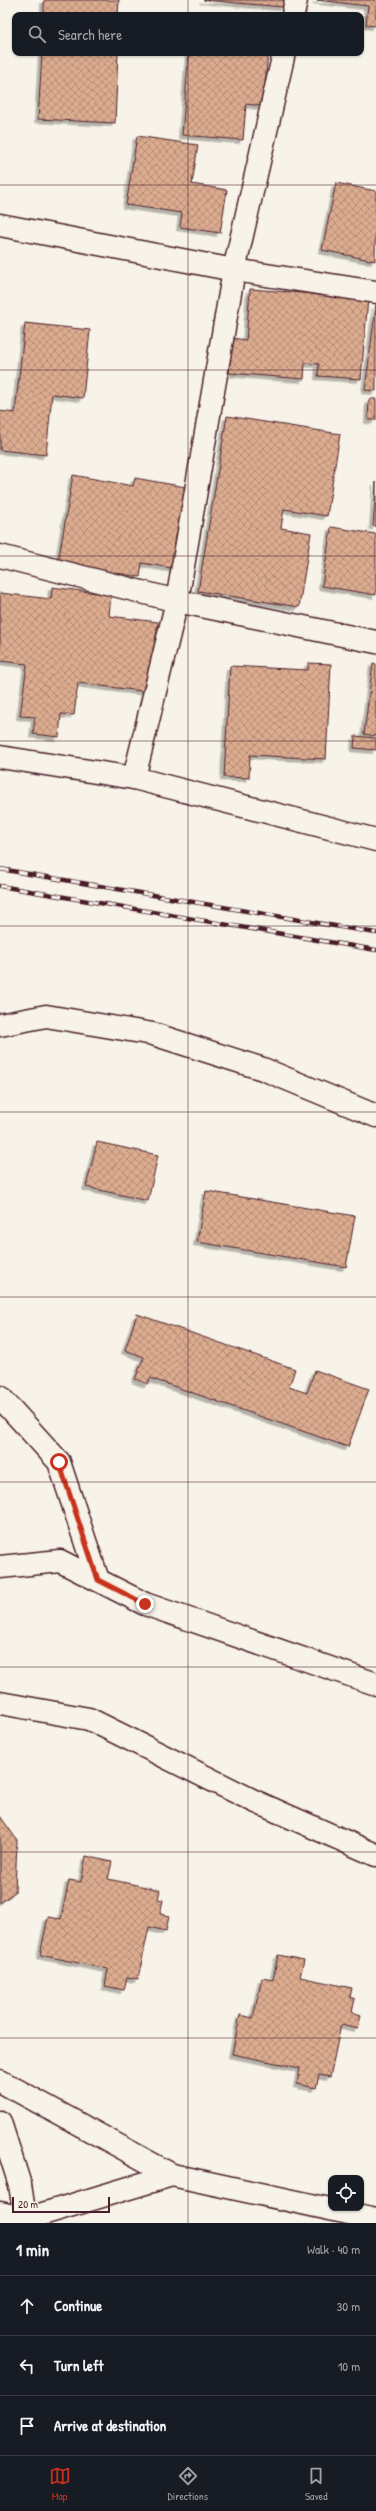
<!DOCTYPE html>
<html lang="en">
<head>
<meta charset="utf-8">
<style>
  :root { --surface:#171b24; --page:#242831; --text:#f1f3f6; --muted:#9ea1a6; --line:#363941; --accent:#c8321e }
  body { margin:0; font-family:"Patrick Hand",sans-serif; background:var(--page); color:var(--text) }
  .controls { position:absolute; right:12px; bottom:12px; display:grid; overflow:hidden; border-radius:8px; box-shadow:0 1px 3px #0004 }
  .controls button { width:36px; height:36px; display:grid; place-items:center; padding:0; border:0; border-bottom:1px solid var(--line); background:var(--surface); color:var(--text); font:20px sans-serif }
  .scale { position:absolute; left:12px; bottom:10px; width:98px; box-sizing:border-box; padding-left:4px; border:2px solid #4a1f2b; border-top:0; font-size:11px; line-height:14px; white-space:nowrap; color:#4a1f2b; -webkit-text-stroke:3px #f7f3e8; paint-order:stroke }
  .stop { position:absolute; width:12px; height:12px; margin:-9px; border:3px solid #c8321e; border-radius:50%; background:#fff }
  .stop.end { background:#c8321e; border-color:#fff; box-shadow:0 1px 4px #0008 }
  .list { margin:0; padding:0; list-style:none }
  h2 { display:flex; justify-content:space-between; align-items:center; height:52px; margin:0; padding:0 16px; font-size:17px }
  h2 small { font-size:13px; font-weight:400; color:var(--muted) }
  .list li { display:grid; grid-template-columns:26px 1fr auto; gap:12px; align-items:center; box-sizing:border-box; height:60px; padding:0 16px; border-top:1px solid var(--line) }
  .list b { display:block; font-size:15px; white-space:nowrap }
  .list em { font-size:13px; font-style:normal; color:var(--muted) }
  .icon { flex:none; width:22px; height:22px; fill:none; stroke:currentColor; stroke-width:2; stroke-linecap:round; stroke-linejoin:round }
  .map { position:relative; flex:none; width:376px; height:2223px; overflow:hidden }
  .search { position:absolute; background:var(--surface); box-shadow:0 1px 3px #0004; left:12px; right:12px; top:12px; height:44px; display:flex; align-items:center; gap:10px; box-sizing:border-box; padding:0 14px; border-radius:8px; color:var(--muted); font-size:15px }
  .sheet { height:232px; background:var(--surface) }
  nav { display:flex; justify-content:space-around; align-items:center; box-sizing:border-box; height:56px; border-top:1px solid var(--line); background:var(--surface); font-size:11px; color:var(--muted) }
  nav a { display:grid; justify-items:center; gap:2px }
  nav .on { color:var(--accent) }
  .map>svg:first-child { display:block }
  .building { fill:url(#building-cross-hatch); stroke:#4a1f2b; filter:url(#shadow) }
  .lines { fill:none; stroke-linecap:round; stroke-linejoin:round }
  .minor-casing { stroke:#4a1f2b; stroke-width:25 }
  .tertiary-casing { stroke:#4a1f2b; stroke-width:25 }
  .minor { stroke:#f7f3e8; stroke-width:22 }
  .tertiary { stroke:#f7f3e8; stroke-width:22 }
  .rail-casing { stroke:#4a1f2b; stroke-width:4.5 }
  .rail { stroke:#f7f3e8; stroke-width:3; stroke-dasharray:9; stroke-linecap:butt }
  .route { stroke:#c8321e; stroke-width:5 }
  .grid { fill:none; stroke:#4a1f2b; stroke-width:1; stroke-opacity:0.55 }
</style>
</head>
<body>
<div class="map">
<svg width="376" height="2223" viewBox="0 0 376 2223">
  <defs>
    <pattern id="building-cross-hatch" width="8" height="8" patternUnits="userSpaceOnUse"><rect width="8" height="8" fill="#dcac8f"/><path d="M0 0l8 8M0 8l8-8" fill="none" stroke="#b48b75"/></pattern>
    <filter id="shadow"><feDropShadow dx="-3.5" dy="3.5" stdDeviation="0" flood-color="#0004"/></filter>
  </defs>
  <rect width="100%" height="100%" fill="#f7f3e8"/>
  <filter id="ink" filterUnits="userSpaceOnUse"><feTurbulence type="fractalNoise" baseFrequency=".025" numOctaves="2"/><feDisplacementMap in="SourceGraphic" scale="8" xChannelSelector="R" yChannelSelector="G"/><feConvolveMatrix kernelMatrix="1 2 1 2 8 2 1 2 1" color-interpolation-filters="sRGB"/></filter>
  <g filter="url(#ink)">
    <g class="building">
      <polygon points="44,0 119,0 118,15 44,15"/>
      <polygon points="203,0 284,0 283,7"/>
      <polygon points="316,0 376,0 376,26 366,25 368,6"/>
      <polygon points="42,53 118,53 115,123 38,119"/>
      <polygon points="189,53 268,53 263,106 246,104 243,140 182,135"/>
      <polygon points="137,136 198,145 192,184 227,190 220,233 180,227 182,213 126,205"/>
      <polygon points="336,183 376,191 375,261 322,250"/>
      <polygon points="250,289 368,298 361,379 318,376 319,364 305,363 304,379 229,373 232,338 246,340"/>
      <polygon points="376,305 376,391 365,390"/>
      <polygon points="25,323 90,330 83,398 52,394 46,455 0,450 0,411 15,413"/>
      <polygon points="369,399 376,399 376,420 368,420"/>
      <polygon points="227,416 340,434 327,516 284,509 281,528 311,533 299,607 198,591"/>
      <polygon points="73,475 133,486 135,478 191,488 176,569 142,563 140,577 58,563"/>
      <polygon points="376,482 376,526 373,526"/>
      <polygon points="331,527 376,534 376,595 322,586"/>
      <polygon points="52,587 111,595 109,616 158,622 149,692 78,683 74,715 61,714 59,737 33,734 35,717 20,716 27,664 0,661 0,593 51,599"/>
      <polygon points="308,663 331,664 326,759 250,755 249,778 224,777 230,666 308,670"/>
      <polygon points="373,663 376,664 376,736 364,734"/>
      <polygon points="355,736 376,738 376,750 354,748"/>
      <polygon points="97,1142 158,1155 148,1201 86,1187"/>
      <polygon points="206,1191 355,1216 346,1267 197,1242"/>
      <polygon points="137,1314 295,1369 289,1387 307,1393 315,1370 369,1389 348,1447 150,1378 148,1384 135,1379 144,1357 125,1350"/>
      <polygon points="0,1816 17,1840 15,1892 0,1903"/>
      <polygon points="86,1856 112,1862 108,1879 160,1890 158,1899 163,1900 160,1914 169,1916 166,1931 149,1927 138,1979 127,1977 124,1990 105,1986 108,1969 40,1955 48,1917 61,1919 69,1880 81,1882"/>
      <polygon points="278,1955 304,1960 300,1977 352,1988 350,1997 355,1999 352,2012 361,2015 358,2029 341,2025 330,2077 319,2075 316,2088 297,2084 300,2068 232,2054 240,2015 253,2018 262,1978 273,1980"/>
    </g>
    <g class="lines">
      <defs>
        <g id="minor">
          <polyline points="293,15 296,0"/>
          <polyline points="0,225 234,270 376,292"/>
          <polyline points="0,556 177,601 376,642"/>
          <polyline points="0,757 134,778 376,840"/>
          <polyline points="134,778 177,601 234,270 284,53"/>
          <polyline points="0,1397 59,1462 98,1580"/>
          <polyline points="0,1567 60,1561 145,1604 376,1684"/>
          <polyline points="0,1703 89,1719 254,1801 376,1855"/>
          <polyline points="0,2081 172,2175 26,2219 0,2213"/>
          <polyline points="172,2175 376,2219"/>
        </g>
        <g id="tertiary">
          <polyline points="0,1025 46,1016 153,1034 263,1069 376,1116"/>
          <polyline points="0,2122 20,2185 26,2223"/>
        </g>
      </defs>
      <use href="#minor" class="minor-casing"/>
      <use href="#tertiary" class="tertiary-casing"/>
      <use href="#minor" class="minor"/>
      <use href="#tertiary" class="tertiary"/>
      <defs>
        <g id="rail">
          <polyline points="0,869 376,933"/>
          <polyline points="0,886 376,950"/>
        </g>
      </defs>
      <use href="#rail" class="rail-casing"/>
      <use href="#rail" class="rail"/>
    </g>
  </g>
  <g class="lines" filter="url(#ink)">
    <polyline class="route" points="59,1462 98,1580 145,1604"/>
  </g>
  <path class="grid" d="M188,0V15M188,53V2223M0,185H376M0,370H376M0,556H376M0,741H376M0,926H376M0,1112H376M0,1297H376M0,1482H376M0,1667H376M0,1852H376M0,2038H376"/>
</svg>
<div class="controls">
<button><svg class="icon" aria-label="locate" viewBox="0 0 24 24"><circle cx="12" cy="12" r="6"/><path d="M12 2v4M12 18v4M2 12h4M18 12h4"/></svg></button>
</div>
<div class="scale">20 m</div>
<div class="stop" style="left:59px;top:1462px"></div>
<div class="stop end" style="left:145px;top:1604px"></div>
<div class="search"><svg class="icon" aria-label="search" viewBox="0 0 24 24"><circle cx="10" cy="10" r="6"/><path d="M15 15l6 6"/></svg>Search here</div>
</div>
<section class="sheet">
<h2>1 min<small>Walk · 40 m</small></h2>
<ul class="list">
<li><svg class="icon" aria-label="ahead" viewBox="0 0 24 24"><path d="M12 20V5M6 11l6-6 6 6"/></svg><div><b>Continue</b></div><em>30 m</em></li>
<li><svg class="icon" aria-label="left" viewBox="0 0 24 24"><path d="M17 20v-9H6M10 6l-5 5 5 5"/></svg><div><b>Turn left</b></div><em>10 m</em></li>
<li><svg class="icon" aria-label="arrive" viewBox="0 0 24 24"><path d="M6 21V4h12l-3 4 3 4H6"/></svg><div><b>Arrive at destination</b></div></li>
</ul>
</section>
<nav>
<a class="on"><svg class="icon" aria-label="map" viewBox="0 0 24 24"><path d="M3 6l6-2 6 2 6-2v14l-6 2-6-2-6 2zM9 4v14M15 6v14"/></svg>Map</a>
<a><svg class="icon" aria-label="directions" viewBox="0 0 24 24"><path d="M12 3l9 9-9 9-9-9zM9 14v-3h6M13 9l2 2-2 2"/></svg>Directions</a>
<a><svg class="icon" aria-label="saved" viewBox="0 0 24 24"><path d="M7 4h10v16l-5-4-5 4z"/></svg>Saved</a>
</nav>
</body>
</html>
